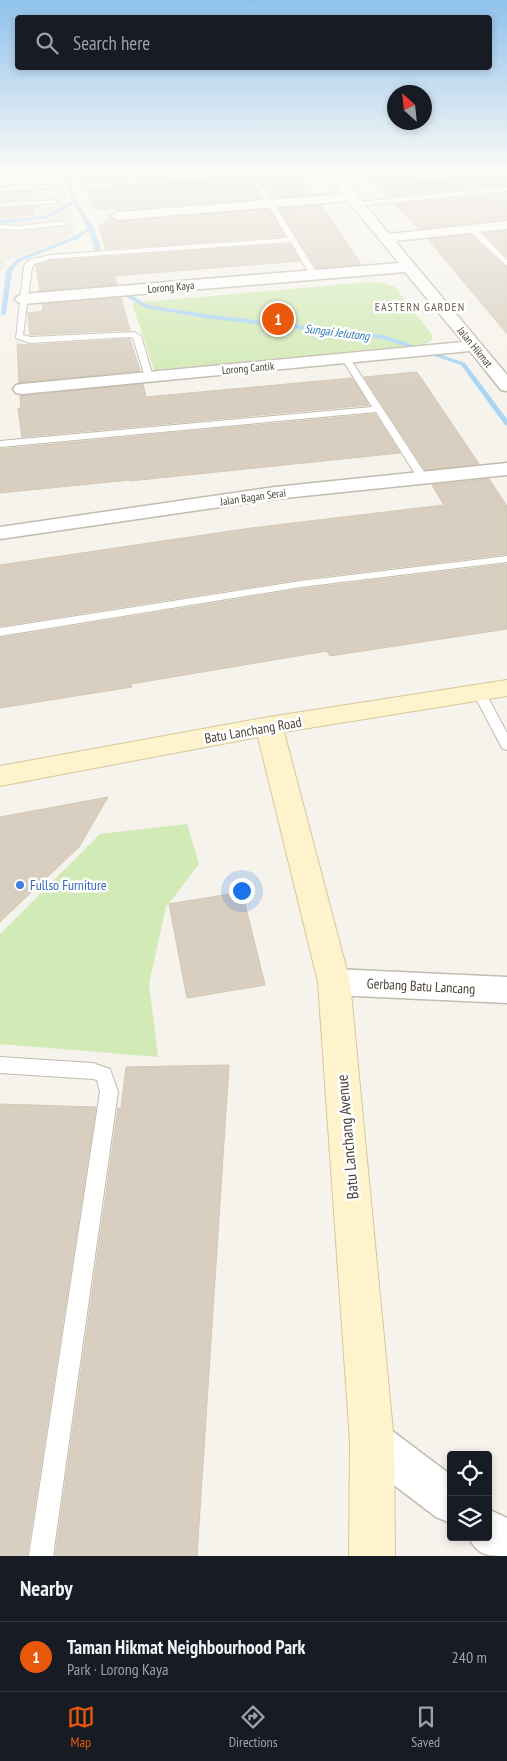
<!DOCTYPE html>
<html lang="en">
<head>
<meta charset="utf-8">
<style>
  :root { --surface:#171b24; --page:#20242c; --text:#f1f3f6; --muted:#9ea1a6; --line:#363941; --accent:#ea580c }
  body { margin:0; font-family:"PT Sans Narrow",sans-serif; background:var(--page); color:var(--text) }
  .controls { position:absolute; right:15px; bottom:15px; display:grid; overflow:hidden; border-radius:5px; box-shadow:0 2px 8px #0003 }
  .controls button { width:45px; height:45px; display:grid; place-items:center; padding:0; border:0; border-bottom:1px solid var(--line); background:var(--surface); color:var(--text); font:25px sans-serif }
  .compass { position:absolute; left:387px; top:85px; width:45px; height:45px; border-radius:50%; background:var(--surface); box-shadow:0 2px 8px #0003; rotate:333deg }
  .you { position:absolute; left:241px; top:890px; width:18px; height:18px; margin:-12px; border:4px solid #fff; border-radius:50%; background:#1a73e8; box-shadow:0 0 0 8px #1a73e833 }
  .badge { display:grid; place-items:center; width:32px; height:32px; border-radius:50%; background:var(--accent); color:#fff; font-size:16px; font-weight:700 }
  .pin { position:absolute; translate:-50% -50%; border:2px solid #fff; box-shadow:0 1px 5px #0006 }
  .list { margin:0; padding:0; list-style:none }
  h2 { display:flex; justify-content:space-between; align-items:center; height:65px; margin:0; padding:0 20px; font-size:21px }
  h2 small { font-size:16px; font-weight:400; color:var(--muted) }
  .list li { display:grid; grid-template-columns:32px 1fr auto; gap:15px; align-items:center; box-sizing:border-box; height:70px; padding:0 20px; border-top:1px solid var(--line) }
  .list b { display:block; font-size:19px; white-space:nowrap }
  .list p { margin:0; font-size:16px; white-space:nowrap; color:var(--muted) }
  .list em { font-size:16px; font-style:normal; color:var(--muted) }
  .icon { flex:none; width:28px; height:28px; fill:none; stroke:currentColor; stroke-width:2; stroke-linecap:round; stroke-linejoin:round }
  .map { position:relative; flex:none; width:507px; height:1556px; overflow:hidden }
  .search { position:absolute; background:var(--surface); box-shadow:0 2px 8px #0003; left:15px; right:15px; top:15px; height:55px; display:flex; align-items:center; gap:12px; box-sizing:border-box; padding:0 18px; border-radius:5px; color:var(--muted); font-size:19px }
  .sheet { height:135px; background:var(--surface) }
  nav { display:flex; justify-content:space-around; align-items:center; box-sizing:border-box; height:70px; border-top:1px solid var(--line); background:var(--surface); font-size:14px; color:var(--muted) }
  nav a { display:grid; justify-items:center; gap:2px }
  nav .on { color:var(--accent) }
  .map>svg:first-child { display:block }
  .residential { fill:#eae5da }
  .green { fill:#d2eab5 }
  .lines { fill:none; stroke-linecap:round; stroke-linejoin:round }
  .stream { fill:#a9d4f2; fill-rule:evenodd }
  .building { fill:#d8cfc1; stroke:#d3c7b4 }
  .lane-casing { stroke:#c2bbae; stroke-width:2 }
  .street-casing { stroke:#c2bbae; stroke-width:3 }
  .secondary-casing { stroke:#d6c79b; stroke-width:2 }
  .lane { fill:#fff; fill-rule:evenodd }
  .street { fill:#fff; fill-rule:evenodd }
  .secondary { fill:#fff3cd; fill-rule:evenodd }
  .shop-dot { fill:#3f7fe0; stroke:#fff; stroke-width:2 }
  .labels { text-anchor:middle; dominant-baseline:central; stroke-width:5; stroke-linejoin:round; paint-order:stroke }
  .far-street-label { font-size:11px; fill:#4b4439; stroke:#fff }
  .far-neighbourhood-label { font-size:12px; letter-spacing:1px; fill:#6e6250; stroke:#fff }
  .far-water-label { font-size:12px; font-style:italic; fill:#2e7ab2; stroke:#fff }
  .street-label { font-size:14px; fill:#4b4439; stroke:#fff }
  .shop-label { font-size:14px; fill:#366cbe; stroke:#fff; text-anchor:start }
  .near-street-label { font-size:16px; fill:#4b4439; stroke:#fff }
</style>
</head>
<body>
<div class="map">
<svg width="507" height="1556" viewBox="0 0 507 1556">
  <rect width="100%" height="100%" fill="#f6f3ec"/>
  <polygon class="residential" points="63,186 74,224 73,233 61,242 6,261 0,273 0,190"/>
  <g class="green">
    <polygon points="369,282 383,283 395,287 432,335 432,340 425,344 154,370 132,303"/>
    <polygon points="187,824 199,864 166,907 149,984 158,1057 0,1044 0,934 100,834"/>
  </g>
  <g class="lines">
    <polygon class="stream" points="60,168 64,168 77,202 94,228 112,284 148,305 204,314 384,335 465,363 507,419 507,426 505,425 461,365 383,339 204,318 146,308 107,286 89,231 77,239 19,262 12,271 6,314 1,315 6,271 15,260 73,237 88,228 74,204 47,218 0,224 0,220 44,216 72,201"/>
  </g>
  <g class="building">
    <polygon points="81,168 244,168 245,169 87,181 84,180"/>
    <polygon points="254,168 295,168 315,194 273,198"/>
    <polygon points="358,168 402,168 420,183 507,174 507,185 387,197"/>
    <polygon points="414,168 454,168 453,172 422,175"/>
    <polygon points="249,177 262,199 95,210 87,189"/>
    <polygon points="30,191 31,199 0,201 0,193"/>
    <polygon points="507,193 507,219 419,229 394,204"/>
    <polygon points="322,205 361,264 316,268 279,209"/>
    <polygon points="33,206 34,215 0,217 0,209"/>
    <polygon points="269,209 285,236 106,249 99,226 111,219 117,222"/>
    <polygon points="507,231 507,257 484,233"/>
    <polygon points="470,235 507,268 507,334 428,239"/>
    <polygon points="290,244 300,261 114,276 117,284 40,291 36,266 50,261"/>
    <polygon points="121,298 130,330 30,335 28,313 43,311 42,304"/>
    <polygon points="130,339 140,371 19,383 17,344 30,345"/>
    <polygon points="417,372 479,464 425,470 364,377"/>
    <polygon points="352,378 369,405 22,437 18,408 21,408 20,396 143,384 146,397"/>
    <polygon points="375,414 400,453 130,481 130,480 0,493 0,449"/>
    <polygon points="489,479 507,506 507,554 301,579 0,626 0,565 251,528 444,505 432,485"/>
    <polygon points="507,564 507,629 330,656 327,651 131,684 132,687 0,708 0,638 301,589"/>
    <polygon points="108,797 79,847 0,922 0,817"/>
    <polygon points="242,892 265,985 187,998 169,904"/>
    <polygon points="229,1065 197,1556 55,1556 118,1108 121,1108 126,1067"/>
    <polygon points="0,1104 96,1107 27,1556 0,1556"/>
  </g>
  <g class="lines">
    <defs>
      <g id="lane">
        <polygon points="73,168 79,168 82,181 87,183 248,171 246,168 252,168 318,275 311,277 291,242 50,259 35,264 32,267 23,335 31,337 134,332 141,336 153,377 149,380 145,377 133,338 130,337 30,343 16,338 24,266 29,260 50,255 288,238 250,175 86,187 77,183"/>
        <polygon points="404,168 411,168 421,177 457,174 454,170 457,168 464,173 507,168 507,172 420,181"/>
        <polygon points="48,185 48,187 46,188 0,191 0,187"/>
        <polygon points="507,187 507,191 358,206 355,204 358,202"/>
        <polygon points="57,200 58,201 55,203 0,207 0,203"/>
        <polygon points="63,221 67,223 66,225 20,230 0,229 0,225 20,226"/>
        <polygon points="469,227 475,227 507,260 507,266 469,231"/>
        <polygon points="346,356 349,357 428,478 427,480 419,480 376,412 0,447 0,441 372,407 342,359"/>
        <polygon points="507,556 507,562 301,587 0,636 0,628 301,581"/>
        <polygon points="479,689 484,690 507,733 507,750 502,748 473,693"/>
        <polygon points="0,1057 93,1063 110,1069 118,1092 53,1556 29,1556 100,1092 97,1080 93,1079 0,1073"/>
      </g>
      <g id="street">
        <polygon points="322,168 335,168 389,234 507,221 507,229 395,241 507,375 507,391 501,390 470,351 22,394 16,393 13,389 16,385 22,384 463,342 405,272 23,304 18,302 15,299 18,296 23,294 399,263 348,201 117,220 110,216 117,212 342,194"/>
        <polygon points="507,463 507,475 275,499 0,539 0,527 275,487"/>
        <polygon points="334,969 507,977 507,1003 334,995 323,991 319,982 323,973"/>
        <polygon points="372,1421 387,1427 451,1475 451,1523 436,1517 357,1457 351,1442 357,1427"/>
        <path d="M488,1509L507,1518V1556C488,1556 477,1556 469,1537H488Z"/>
      </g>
      <polygon id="secondary" points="507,680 507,696 284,732 350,982 394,1442 395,1556 349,1556 350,1442 318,982 258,737 0,786 0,766 269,717"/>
    </defs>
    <use href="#lane" class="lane-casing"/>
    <use href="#street" class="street-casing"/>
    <use href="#secondary" class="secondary-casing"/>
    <use href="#lane" class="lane"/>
    <use href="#street" class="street"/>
    <use href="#secondary" class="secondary"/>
  </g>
  <linearGradient id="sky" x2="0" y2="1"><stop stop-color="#8fc1ec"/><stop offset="0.44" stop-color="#fbfaf6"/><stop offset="1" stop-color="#fbfaf6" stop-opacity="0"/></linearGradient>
  <rect width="507" height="386" fill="url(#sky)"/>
  <circle class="shop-dot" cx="20" cy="885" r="5"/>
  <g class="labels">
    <g class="far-street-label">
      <text transform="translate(171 287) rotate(-5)">Lorong Kaya</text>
      <text transform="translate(475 347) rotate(51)">Jalan Hikmat</text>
      <text transform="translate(248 368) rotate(-5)">Lorong Cantik</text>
      <text transform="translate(253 497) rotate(-8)">Jalan Bagan Serai</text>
    </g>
    <g class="far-neighbourhood-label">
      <text x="420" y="306">EASTERN GARDEN</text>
    </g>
    <g class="far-water-label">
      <text transform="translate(337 332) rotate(7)">Sungai Jelutong</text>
    </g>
    <g class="street-label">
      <text transform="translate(253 730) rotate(-10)">Batu Lanchang Road</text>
      <text transform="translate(421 986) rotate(3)">Gerbang Batu Lancang</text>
    </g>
    <g class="shop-label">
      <text x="30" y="885">Fullso Furniture</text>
    </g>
    <g class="near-street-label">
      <text transform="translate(347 1137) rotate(-95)">Batu Lanchang Avenue</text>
    </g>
  </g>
</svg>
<div class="controls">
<button><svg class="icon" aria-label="locate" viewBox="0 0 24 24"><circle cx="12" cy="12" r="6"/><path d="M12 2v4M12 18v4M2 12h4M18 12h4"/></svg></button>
<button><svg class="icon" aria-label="layers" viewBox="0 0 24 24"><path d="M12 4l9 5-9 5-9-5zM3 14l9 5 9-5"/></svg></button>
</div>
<svg class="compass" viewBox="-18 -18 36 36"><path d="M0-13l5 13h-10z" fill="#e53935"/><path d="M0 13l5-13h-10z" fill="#9ea1a6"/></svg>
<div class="you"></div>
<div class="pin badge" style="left:278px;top:319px">1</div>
<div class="search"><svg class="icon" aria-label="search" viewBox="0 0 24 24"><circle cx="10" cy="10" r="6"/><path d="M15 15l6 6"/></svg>Search here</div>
</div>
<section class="sheet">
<h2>Nearby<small></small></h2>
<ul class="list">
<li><span class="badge">1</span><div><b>Taman Hikmat Neighbourhood Park</b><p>Park · Lorong Kaya</p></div><em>240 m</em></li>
</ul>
</section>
<nav>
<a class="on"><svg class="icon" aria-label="map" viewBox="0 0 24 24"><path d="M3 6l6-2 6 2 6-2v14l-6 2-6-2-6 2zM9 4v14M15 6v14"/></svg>Map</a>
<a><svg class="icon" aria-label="directions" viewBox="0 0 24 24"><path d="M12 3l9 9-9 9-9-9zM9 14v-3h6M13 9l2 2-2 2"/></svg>Directions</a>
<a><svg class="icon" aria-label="saved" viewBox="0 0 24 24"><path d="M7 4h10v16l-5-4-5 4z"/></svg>Saved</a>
</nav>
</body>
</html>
